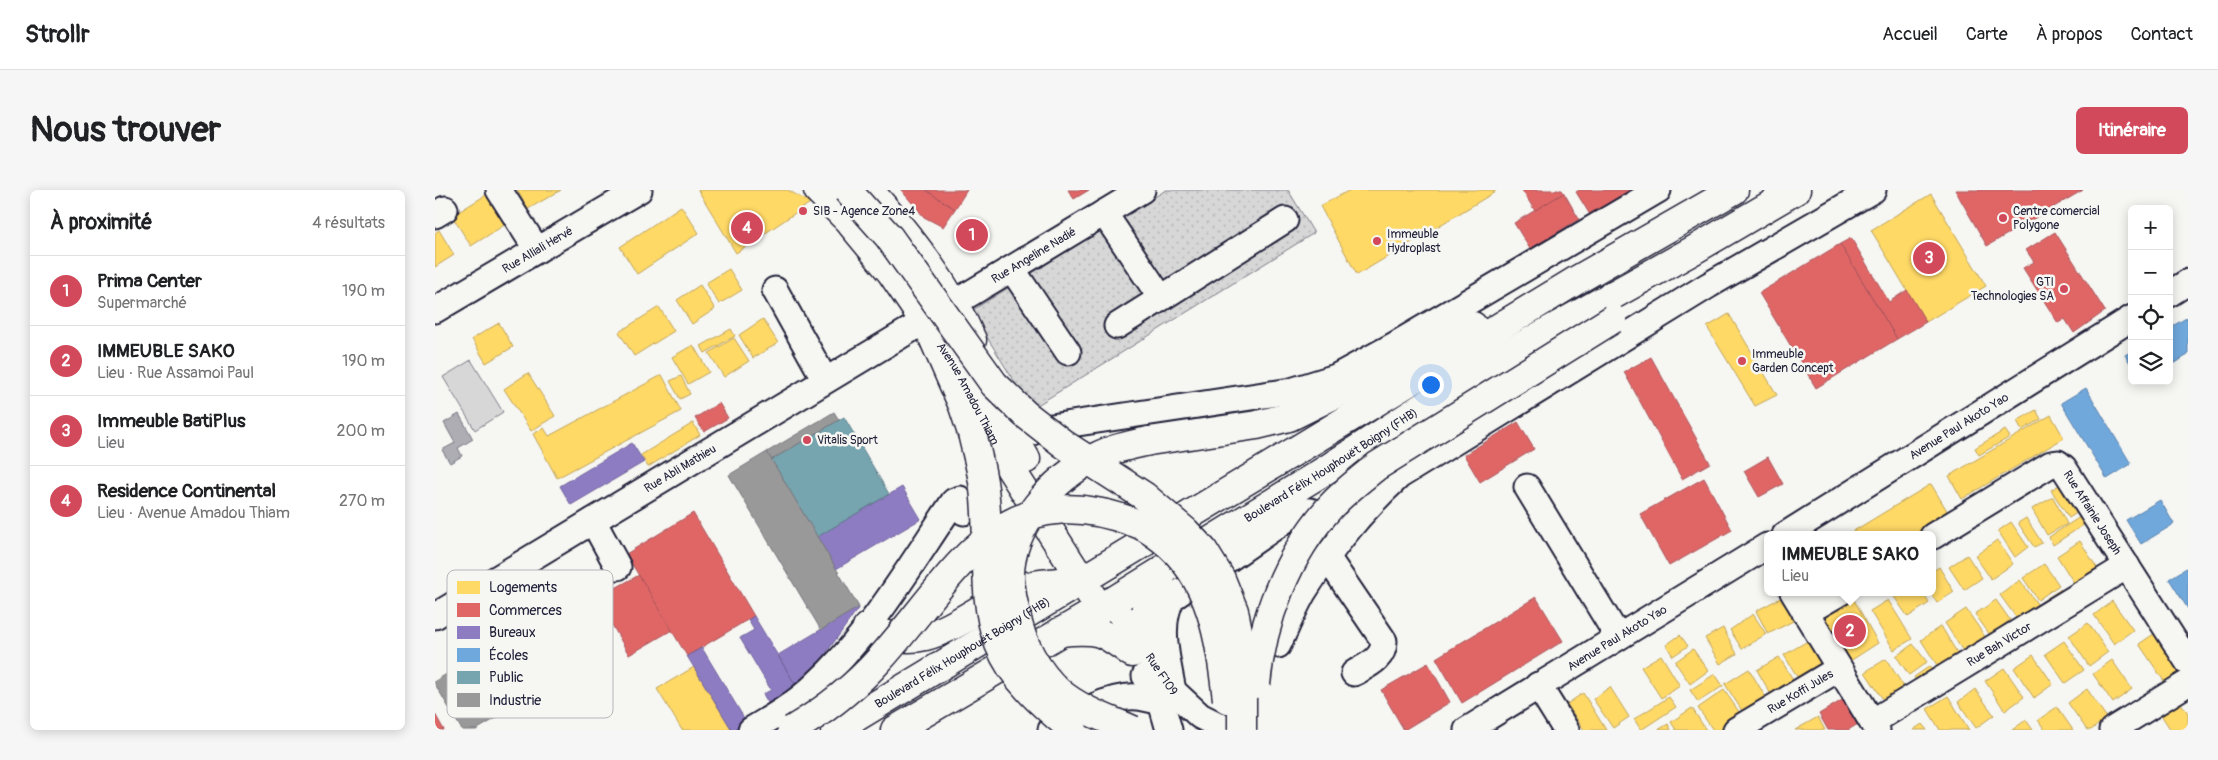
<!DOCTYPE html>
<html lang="fr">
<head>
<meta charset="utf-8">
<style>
  :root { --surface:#fff; --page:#f6f6f6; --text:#202124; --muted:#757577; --line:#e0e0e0; --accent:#d1495b }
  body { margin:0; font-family:Pangolin,sans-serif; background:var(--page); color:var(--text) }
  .controls { position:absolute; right:15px; top:15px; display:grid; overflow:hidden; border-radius:8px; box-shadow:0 2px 12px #0003 }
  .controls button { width:45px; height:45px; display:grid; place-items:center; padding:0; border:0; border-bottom:1px solid var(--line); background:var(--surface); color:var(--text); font:25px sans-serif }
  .you { position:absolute; left:995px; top:194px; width:18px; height:18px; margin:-12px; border:4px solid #fff; border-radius:50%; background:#1a73e8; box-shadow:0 0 0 8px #1a73e833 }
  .badge { display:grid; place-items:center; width:32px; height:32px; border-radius:50%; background:var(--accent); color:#fff; font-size:16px; font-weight:700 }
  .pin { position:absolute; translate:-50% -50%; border:2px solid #fff; box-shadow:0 1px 5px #0006 }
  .popup { position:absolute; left:1329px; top:341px; width:172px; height:65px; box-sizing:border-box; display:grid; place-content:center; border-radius:8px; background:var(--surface); filter:drop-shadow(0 1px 4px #0005); font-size:16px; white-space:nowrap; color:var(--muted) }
  .popup b { font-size:19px; color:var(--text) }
  .popup::after { content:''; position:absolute; left:50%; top:100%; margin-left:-10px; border:10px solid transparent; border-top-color:var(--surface) }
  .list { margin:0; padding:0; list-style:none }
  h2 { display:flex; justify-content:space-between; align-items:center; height:65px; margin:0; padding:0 20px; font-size:21px }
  h2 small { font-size:16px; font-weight:400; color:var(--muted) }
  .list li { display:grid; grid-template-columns:32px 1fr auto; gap:15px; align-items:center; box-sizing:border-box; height:70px; padding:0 20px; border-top:1px solid var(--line) }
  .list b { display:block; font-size:19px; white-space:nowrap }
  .list p { margin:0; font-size:16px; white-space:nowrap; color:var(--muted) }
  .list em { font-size:16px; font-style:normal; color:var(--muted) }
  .icon { flex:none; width:28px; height:28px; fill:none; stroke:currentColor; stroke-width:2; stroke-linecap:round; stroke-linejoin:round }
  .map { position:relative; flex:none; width:1753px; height:540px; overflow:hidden; border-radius:8px }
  header { display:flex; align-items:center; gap:30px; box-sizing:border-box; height:70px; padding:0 25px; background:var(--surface); border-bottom:1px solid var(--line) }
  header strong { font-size:24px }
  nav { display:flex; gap:28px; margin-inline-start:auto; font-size:18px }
  .intro { display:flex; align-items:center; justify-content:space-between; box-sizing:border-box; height:120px; padding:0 30px }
  h1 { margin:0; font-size:35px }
  .button { padding:12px 22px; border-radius:8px; background:var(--accent); color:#fff; font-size:18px; font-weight:700 }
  main { display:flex; gap:30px; padding:0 30px }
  aside { flex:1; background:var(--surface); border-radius:8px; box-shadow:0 2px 12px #0003 }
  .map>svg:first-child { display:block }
  .grass { fill:url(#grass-dots); stroke:#7c7c89 }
  .pitch { fill:#d7d7d7; stroke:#7c7c89 }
  .water { fill:#adadb3; stroke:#757583 }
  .homes { fill:#ffd966; stroke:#bda259 }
  .shops { fill:#e06666; stroke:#a75259 }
  .offices { fill:#8e7cc3; stroke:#6e619a }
  .schools { fill:#6fa8dc; stroke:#5880ac }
  .public { fill:#76a5af; stroke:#5d7e8c }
  .industry { fill:#999; stroke:#75757d }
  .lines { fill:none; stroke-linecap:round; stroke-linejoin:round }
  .minor-casing { stroke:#22223b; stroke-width:29 }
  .major-casing { stroke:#22223b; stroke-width:31 }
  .highway-casing { stroke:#22223b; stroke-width:31 }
  .minor { stroke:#f6f6f2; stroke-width:25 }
  .major { stroke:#f6f6f2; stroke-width:28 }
  .highway { stroke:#f6f6f2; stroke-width:28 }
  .highway-bridge-casing { stroke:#22223b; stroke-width:31; stroke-linecap:butt }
  .highway-bridge { stroke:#f6f6f2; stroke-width:28 }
  .poi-dot { fill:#d1495b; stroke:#f6f6f2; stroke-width:2 }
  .labels { text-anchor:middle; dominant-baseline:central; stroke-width:5; stroke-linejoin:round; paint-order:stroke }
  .poi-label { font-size:12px; fill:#22223b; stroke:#f6f6f2; text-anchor:start }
  .street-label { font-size:12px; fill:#22223b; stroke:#f6f6f2 }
  .key { fill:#f6f6f2; stroke:#b6b6bb; stroke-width:1 }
  .key-label { font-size:14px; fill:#22223b }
</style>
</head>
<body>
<header>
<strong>Strollr</strong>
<nav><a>Accueil</a><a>Carte</a><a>À propos</a><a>Contact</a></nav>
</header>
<div class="intro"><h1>Nous trouver</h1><a class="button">Itinéraire</a></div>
<main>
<aside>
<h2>À proximité<small>4 résultats</small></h2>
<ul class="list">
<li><span class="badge">1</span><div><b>Prima Center</b><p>Supermarché</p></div><em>190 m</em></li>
<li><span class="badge">2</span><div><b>IMMEUBLE SAKO</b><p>Lieu · Rue Assamoi Paul</p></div><em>190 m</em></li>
<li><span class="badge">3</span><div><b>Immeuble BatiPlus</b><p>Lieu</p></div><em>200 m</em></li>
<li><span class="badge">4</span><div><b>Residence Continental</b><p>Lieu · Avenue Amadou Thiam</p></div><em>270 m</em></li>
</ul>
</aside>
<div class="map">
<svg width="1753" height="540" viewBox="0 0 1753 540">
  <defs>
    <pattern id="grass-dots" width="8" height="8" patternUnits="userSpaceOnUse" patternTransform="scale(1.25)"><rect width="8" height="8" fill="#d7d7d7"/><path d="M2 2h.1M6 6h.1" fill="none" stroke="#b8b8b9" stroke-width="1.8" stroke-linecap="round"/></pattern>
  </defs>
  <rect width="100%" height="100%" fill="#f6f6f2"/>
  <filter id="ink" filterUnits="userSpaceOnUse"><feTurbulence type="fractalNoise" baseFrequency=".02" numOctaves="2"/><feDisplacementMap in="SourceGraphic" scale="10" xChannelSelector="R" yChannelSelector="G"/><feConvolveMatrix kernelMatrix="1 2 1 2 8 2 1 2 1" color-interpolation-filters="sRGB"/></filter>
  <g filter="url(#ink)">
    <polygon class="grass" points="731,0 853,0 879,43 596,219 536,121"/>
    <polygon class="pitch" points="36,170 68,222 40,240 8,187"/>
    <polygon class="water" points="24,224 38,249 23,258 27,266 15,273 7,260 20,253 9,233"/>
    <g class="homes">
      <polygon points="59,0 79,29 36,56 17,26"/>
      <polygon points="82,0 126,0 93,19"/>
      <polygon points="263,0 353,0 375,13 301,63"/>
      <polygon points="915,0 1060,0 1060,2 922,85 885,16"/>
      <polygon points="1496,4 1551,96 1491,132 1436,40"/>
      <polygon points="246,16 264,43 202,84 185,57"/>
      <polygon points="4,40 19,65 0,77 0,43"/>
      <polygon points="294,79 307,100 284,114 271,93"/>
      <polygon points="265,95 280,119 257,134 242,110"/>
      <polygon points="224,117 239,141 199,166 184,142"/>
      <polygon points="1294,124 1342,205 1320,216 1272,137"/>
      <polygon points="328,129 343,153 318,168 304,145"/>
      <polygon points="64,133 78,157 51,173 37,149"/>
      <polygon points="296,139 300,146 270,163 266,156"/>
      <polygon points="299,148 314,171 289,187 274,163"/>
      <polygon points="258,155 274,182 253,194 237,167"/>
      <polygon points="93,183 120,226 96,241 69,199"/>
      <polygon points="227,185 246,221 122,288 98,244 109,238 114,246"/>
      <polygon points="246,186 255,204 245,209 235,191"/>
      <polygon points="1601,220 1606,229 1587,240 1582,231"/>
      <polygon points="1616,225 1629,248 1527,309 1514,286"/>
      <polygon points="258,233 265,245 213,277 206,265"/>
      <polygon points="1570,240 1575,247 1544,265 1540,258"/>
      <polygon points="1496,294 1514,324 1480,345 1412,345"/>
      <polygon points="1626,294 1643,322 1634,328 1616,300"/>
      <polygon points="1618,307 1632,334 1612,345 1597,319"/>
      <polygon points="1645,327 1650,334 1618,355 1614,347"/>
      <polygon points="1591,328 1607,353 1599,357 1583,333"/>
      <polygon points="1576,332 1593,357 1580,367 1563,341"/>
      <polygon points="1562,350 1578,374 1556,389 1540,366"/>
      <polygon points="1645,351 1662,378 1639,393 1622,366"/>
      <polygon points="1532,365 1547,388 1529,400 1514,377"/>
      <polygon points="1609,374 1624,395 1603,410 1588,388"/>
      <polygon points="1504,377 1519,402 1502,413 1495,402 1498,402 1498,381"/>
      <polygon points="1585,390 1603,415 1583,430 1565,405"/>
      <polygon points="1626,399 1631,408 1611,420 1606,412"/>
      <polygon points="1462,402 1487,402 1494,413 1473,427 1458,405"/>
      <polygon points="1349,406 1362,429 1333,444 1321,421"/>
      <polygon points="1418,408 1443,453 1412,473 1387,428"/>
      <polygon points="1453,410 1477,449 1459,460 1435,421"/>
      <polygon points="1561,410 1575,430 1555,445 1540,424"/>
      <polygon points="1677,411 1698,440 1679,454 1659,425"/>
      <polygon points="1531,419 1553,451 1531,466 1510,433"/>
      <polygon points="1318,424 1331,444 1307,459 1295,440"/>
      <polygon points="1653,433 1673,462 1654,476 1634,446"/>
      <polygon points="1506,436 1527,471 1507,483 1486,450"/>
      <polygon points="1288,438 1302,464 1285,474 1270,448"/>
      <polygon points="1726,439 1753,479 1735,500 1704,454"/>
      <polygon points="1245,445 1253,456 1238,466 1231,455"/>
      <polygon points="1376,449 1389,472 1363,488 1349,465"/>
      <polygon points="1629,451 1649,480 1630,493 1610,464"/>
      <polygon points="1478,454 1492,472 1474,485 1461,466"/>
      <polygon points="1258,459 1273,481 1255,494 1240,472"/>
      <polygon points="1226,465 1245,496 1226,508 1206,477"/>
      <polygon points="1598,465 1618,494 1599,508 1579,478"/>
      <polygon points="1344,467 1361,494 1338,508 1322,480"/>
      <polygon points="1451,469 1473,503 1453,517 1430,482"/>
      <polygon points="1677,470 1697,499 1678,513 1658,484"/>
      <polygon points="1495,476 1501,484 1484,495 1479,487"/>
      <polygon points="259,477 297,540 247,540 222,499"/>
      <polygon points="1569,478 1589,507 1570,521 1550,491"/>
      <polygon points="1314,479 1334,513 1311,527 1290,494"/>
      <polygon points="1280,484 1288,496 1263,512 1255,500"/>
      <polygon points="1175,497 1194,527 1178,538 1158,509"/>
      <polygon points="1540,499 1559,525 1541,538 1523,512"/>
      <polygon points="1652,499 1672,528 1656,540 1652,540 1633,513"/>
      <polygon points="1289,500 1309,529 1293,540 1278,540 1263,518"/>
      <polygon points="1148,503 1171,540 1149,540 1132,514"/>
      <polygon points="1513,506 1534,540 1505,540 1492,519"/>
      <polygon points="1234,507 1241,517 1206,540 1199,529"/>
      <polygon points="1745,512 1753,523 1753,540 1736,540 1726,525"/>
      <polygon points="1622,517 1638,540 1610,540 1603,530"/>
      <polygon points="1257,518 1271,540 1241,540 1236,532"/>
      <polygon points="1383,527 1390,540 1360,540"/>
      <polygon points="1591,530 1598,540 1577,540"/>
      <polygon points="1233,534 1236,540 1223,540"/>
      <polygon points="1487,534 1492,540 1478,540"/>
    </g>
    <g class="shops">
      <polygon points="466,0 491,0 520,19 508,37 489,27"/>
      <polygon points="491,0 532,0 520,19"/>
      <polygon points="633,0 654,0 639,9"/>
      <polygon points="1087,0 1127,0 1129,3 1100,21"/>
      <polygon points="1144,0 1196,0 1198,3 1157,28 1141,2"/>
      <polygon points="1520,0 1648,0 1552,56"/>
      <polygon points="1129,3 1144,29 1095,59 1079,33"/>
      <polygon points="1620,42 1670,121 1639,143 1630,129 1623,133 1588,78 1599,72 1591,60"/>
      <polygon points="1416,48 1454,112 1472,100 1491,132 1462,149 1405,54"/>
      <polygon points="1405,54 1462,149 1381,198 1324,103"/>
      <polygon points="1216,167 1275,273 1247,289 1189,182"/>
      <polygon points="284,213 293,228 269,242 260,228"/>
      <polygon points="1083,232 1099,259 1045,292 1029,265"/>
      <polygon points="1333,267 1348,294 1324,307 1309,281"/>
      <polygon points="1269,288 1297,340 1234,376 1205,324"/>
      <polygon points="258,323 319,426 252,466 191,364"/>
      <polygon points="204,385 237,440 194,465 162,408"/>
      <polygon points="1101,407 1128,451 1027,513 1001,468"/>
      <polygon points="993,473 1015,512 969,540 946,500"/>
      <polygon points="1409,509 1423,534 1413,540 1393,540 1384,524"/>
      <polygon points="0,524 9,540 0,540"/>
    </g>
    <g class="offices">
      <polygon points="197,253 209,272 136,315 125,296"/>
      <polygon points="467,297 486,329 401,379 382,347"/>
      <polygon points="424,417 364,501 343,465"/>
      <polygon points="319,426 364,501 336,518 328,504 336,500 305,448 319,440 313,430"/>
      <polygon points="267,458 312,533 299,540 297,540 252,466"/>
    </g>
    <g class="schools">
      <polygon points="1753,127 1753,165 1734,176 1734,138"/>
      <polygon points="1697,161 1697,176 1690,165"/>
      <polygon points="1651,198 1696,274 1672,289 1626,213"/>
      <polygon points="1725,310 1739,334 1706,354 1691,330"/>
      <polygon points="1753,377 1753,419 1734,389"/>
    </g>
    <polygon class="public" points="409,227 454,304 382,347 336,270"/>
    <g class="industry">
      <polygon points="399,222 404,230 336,270 332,262"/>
      <polygon points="332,262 424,417 386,440 294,285"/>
      <polygon points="85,408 131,487 41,540 27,540 0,494 0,491 79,444 65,420"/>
    </g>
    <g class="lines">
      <defs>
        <g id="minor">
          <polyline points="64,0 102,60"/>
          <polyline points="669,23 726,108"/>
          <polyline points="0,25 10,19"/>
          <polyline points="577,79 633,162"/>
          <polyline points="340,100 390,190"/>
          <polyline points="1734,104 1753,92"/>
          <path id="s1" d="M0,120L204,0"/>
          <polyline points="682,136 850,30"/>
          <polyline points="595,243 603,239 856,201 901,187 958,156 1223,0"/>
          <polyline points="1092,297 1183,447"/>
          <polyline points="158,331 183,377"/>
          <path id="s2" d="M1350,345L1697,128"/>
          <path id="s3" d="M1498,346L1616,274L1623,273L1629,278L1753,472"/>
          <path d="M892,367L949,451C949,469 933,475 919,483"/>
          <polyline points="1358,402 1442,540"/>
          <path id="s4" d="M676,410L738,501L765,526L793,540"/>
          <polyline points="1370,423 1406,402"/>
          <path id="s5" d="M0,426L707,0"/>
          <path d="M843,455C851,438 859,419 868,403C895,359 926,321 964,286L1274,95L1438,0"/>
          <polyline points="710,486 726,512 734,540"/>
          <polyline points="1103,495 1131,540"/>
          <path d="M738,501C733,472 722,436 737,408L863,321C880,318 891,328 905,336"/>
          <path id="s6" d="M1437,532L1692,376"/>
          <path d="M316,540C338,527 360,514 379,496C436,444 476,374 519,311L525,309L530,313L529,322"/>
          <path d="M616,540C639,526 675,504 703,507C710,508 718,510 726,512"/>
          <path id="s7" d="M1032,540L1332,356"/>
          <path id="s8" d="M1301,540L1403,479"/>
          <polyline points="1677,540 1753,493"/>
        </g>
        <g id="major">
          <path id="s9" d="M383,0L413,30L456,82L521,178L568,267L665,419"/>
          <path d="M434,0C474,46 513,94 537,150"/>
          <polyline points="553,188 582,253 591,269"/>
        </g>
        <g id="highway">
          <polyline points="496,143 528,216 537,243"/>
          <polyline points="714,251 822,235 854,227 1038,136"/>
          <path d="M432,437C485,464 515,436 560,411C567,407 574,402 581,399C596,393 618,393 634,391"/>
          <path d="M625,442C663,438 667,441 697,463"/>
          <polyline points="708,456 711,417 730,378"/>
          <path id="s10" d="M400,540L1142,90L1299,0"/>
          <path id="s11" d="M460,540L665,419L889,281L1049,177L1257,61L1361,0"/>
        </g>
      </defs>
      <use href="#minor" class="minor-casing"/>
      <use href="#major" class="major-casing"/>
      <use href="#highway" class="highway-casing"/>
      <use href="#minor" class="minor"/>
      <use href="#major" class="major"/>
      <use href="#highway" class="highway"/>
      <defs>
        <g id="highway-bridge">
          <polyline points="412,0 454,47 559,194 590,224 630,255 709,306 751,342 768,360 786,389 799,421 807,461 807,540"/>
          <path d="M537,243C541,261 547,280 549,299C556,350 545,405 564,454C578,490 609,516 638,540"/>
          <path d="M821,494C827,430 852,365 896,316C910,301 926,289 942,276L1178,129"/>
          <path d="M357,540C389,521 420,497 445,469C521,385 563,283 698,332C709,335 718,342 727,349C777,387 785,451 792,509"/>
          <path d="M698,540C673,529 645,520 624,502C602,482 586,453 581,424C578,413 576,401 575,390C573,337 618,288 663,266C678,258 697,255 714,251"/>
        </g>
      </defs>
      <use href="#highway-bridge" class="highway-bridge-casing"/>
      <use href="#highway-bridge" class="highway-bridge"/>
    </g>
  </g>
  <g class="poi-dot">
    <circle cx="368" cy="21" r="5"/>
    <circle cx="1568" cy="28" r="5"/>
    <circle cx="942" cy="51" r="5"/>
    <circle cx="1629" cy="99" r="5"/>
    <circle cx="1307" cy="171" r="5"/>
    <circle cx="372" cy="250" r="5"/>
  </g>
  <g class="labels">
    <g class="poi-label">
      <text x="378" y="21">SIB - Agence Zone4</text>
      <text x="1578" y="21">Centre comercial<tspan x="1578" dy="14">Polygone</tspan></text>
      <text x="952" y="44">Immeuble<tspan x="952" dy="14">Hydroplast</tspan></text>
      <text x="1619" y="92" text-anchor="end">GTI<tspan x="1619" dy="14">Technologies SA</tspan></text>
      <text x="1317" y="164">Immeuble<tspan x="1317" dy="14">Garden Concept</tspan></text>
      <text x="382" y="250">Vitalis Sport</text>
    </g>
    <g class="street-label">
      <text stroke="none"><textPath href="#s1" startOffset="119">Rue Alliali Hervé</textPath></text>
      <text stroke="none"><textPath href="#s5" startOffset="699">Rue Angeline Nadié</textPath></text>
      <text stroke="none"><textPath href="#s9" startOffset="254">Avenue Amadou Thiam</textPath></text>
      <text stroke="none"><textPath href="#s2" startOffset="205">Avenue Paul Akoto Yao</textPath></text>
      <text stroke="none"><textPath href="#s11" startOffset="510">Boulevard Félix Houphouët Boigny (FHB)</textPath></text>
      <text stroke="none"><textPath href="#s5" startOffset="286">Rue Abli Mathieu</textPath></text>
      <text stroke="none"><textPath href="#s3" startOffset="206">Rue Affainie Joseph</textPath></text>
      <text stroke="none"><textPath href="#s7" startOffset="176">Avenue Paul Akoto Yao</textPath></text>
      <text stroke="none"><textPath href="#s6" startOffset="149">Rue Bah Victor</textPath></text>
      <text stroke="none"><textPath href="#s10" startOffset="149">Boulevard Félix Houphouët Boigny (FHB)</textPath></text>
      <text stroke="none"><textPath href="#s4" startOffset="90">Rue F109</textPath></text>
      <text stroke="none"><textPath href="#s8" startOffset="75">Rue Koffi Jules</textPath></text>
    </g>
  </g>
  <rect x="12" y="380" width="166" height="148" rx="8" class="key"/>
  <rect x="22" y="391" width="23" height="13" fill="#ffd966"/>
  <rect x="22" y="413" width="23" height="14" fill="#e06666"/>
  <rect x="22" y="436" width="23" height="13" fill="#8e7cc3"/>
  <rect x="22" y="458" width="23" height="14" fill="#6fa8dc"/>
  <rect x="22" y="481" width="23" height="13" fill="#76a5af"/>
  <rect x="22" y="503" width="23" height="14" fill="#999"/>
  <g class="key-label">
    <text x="54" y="402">Logements</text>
    <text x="54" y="425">Commerces</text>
    <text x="54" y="447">Bureaux</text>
    <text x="54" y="470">Écoles</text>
    <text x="54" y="492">Public</text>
    <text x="54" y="515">Industrie</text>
  </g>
</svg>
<div class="controls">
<button>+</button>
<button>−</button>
<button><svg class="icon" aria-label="locate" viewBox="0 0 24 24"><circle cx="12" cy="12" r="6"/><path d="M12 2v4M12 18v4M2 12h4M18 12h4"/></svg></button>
<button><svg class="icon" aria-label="layers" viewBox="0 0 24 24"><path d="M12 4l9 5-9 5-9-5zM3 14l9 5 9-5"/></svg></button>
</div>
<div class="you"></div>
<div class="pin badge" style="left:537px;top:45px">1</div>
<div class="pin badge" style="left:1415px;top:441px">2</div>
<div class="popup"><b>IMMEUBLE SAKO</b>Lieu</div>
<div class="pin badge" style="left:1494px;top:68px">3</div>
<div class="pin badge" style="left:312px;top:38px">4</div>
</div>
</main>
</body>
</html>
